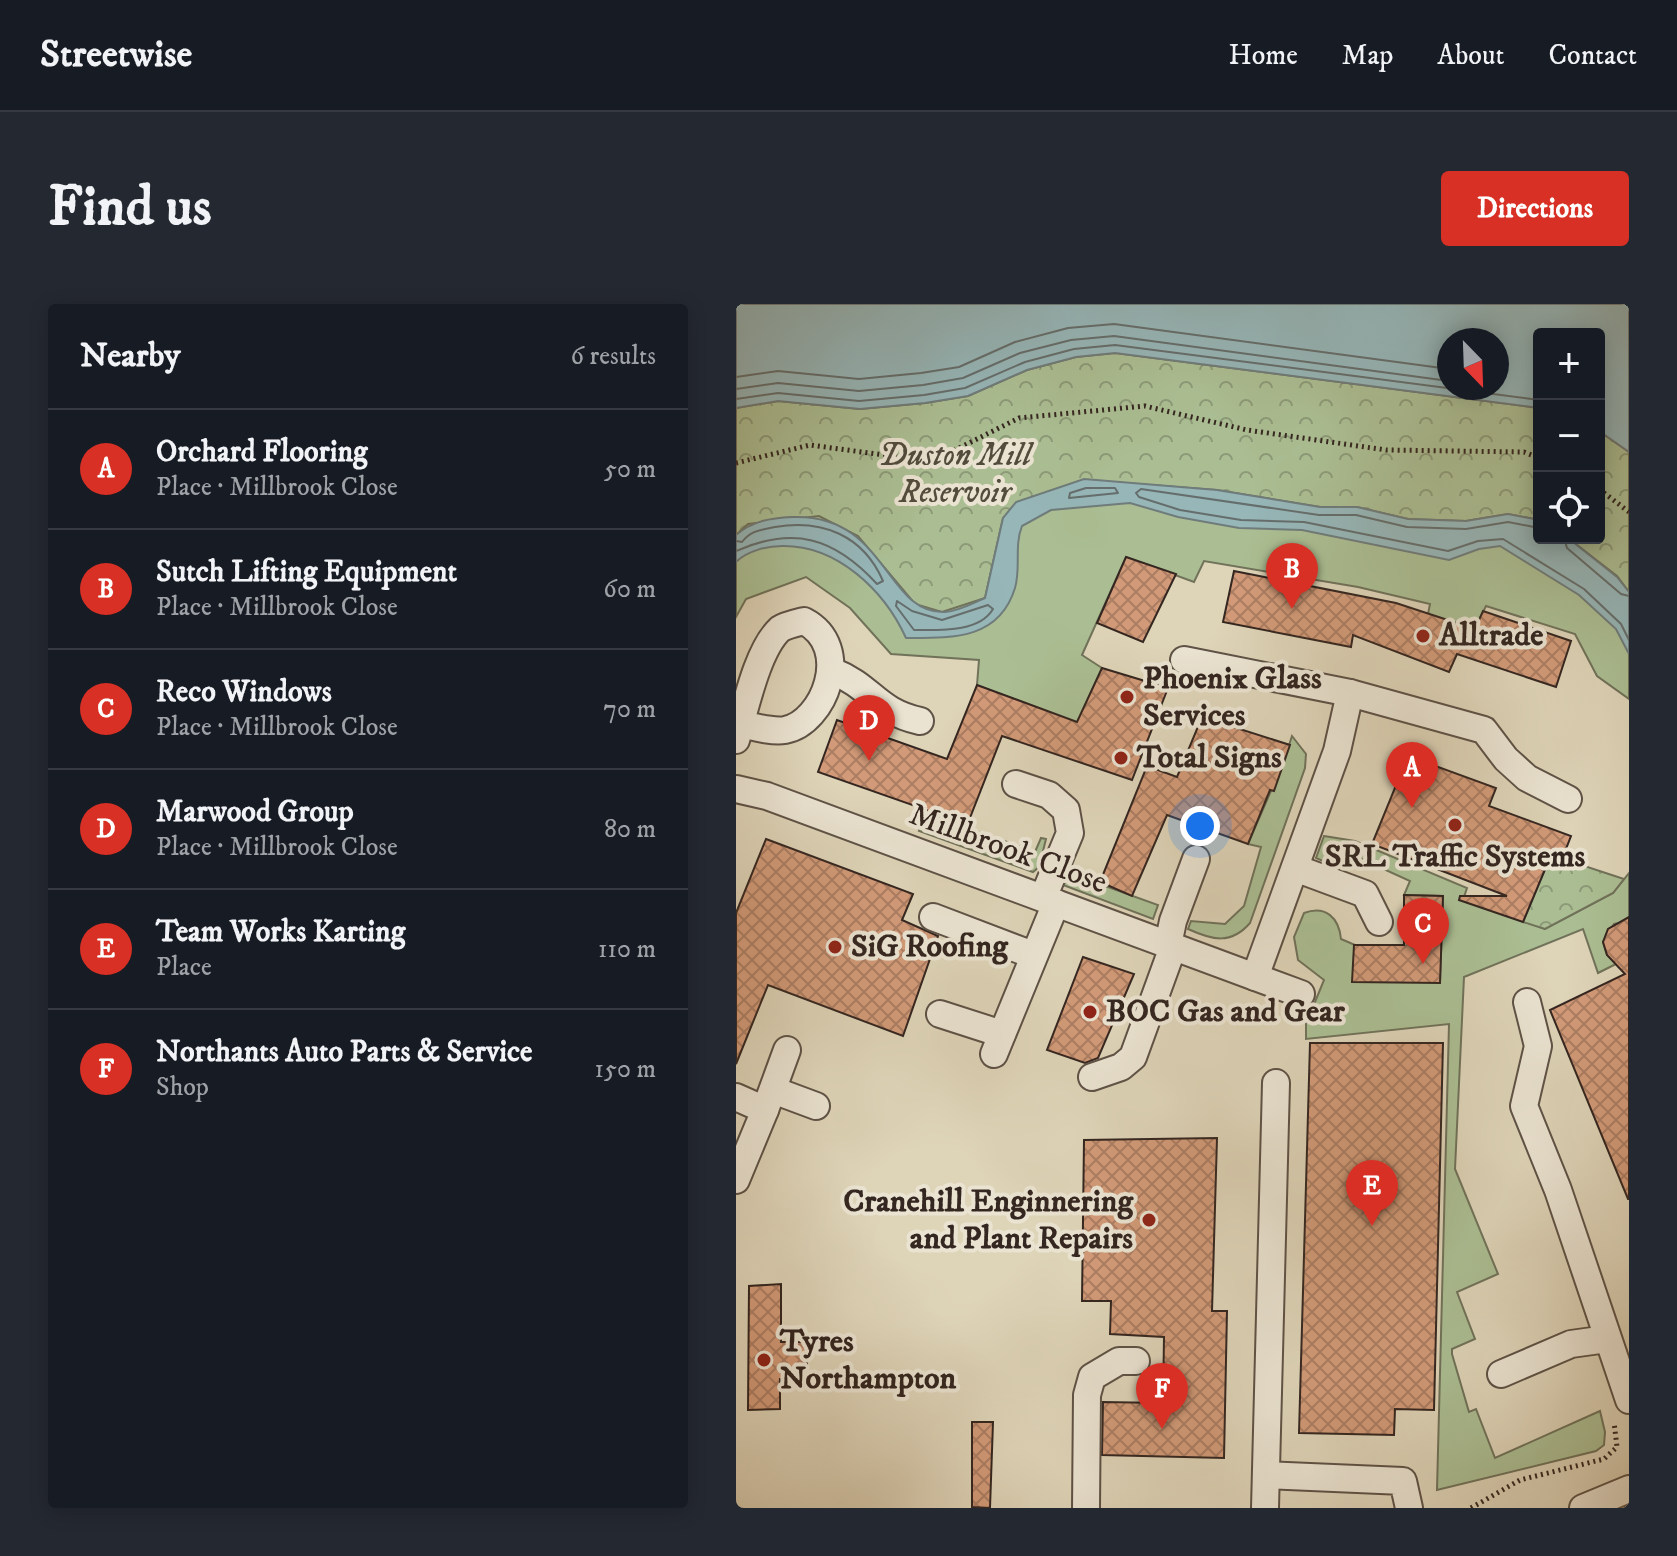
<!DOCTYPE html>
<html lang="en">
<head>
<meta charset="utf-8">
<style>
  :root { --surface:#171b24; --page:#242831; --text:#f1f3f6; --muted:#9ea1a6; --line:#363941; --accent:#d93025 }
  body { margin:0; font-family:"IM FELL DW Pica",serif; background:var(--page); color:var(--text) }
  .controls { position:absolute; right:24px; top:24px; display:grid; overflow:hidden; border-radius:8px; box-shadow:0 4px 20px #0003 }
  .controls button { width:72px; height:72px; display:grid; place-items:center; padding:0; border:0; border-bottom:2px solid var(--line); background:var(--surface); color:var(--text); font:40px sans-serif }
  .compass { position:absolute; left:701px; top:24px; width:72px; height:72px; border-radius:50%; background:var(--surface); box-shadow:0 4px 20px #0003; rotate:157deg }
  .you { position:absolute; left:464px; top:522px; width:28px; height:28px; margin:-20px; border:6px solid #fff; border-radius:50%; background:#1a73e8; box-shadow:0 0 0 12px #1a73e833 }
  .badge { display:grid; place-items:center; width:52px; height:52px; border-radius:50%; background:var(--accent); color:#fff; font-size:26px; font-weight:700 }
  .pin { position:absolute; translate:-50% -66px; filter:drop-shadow(0 2px 4px #0008) }
  .pin::after { content:''; position:absolute; top:42px; width:28px; height:24px; background:inherit; clip-path:polygon(0 0,100% 0,50% 100%) }
  .list { margin:0; padding:0; list-style:none }
  h2 { display:flex; justify-content:space-between; align-items:center; height:104px; margin:0; padding:0 32px; font-size:34px }
  h2 small { font-size:26px; font-weight:400; color:var(--muted) }
  .list li { display:grid; grid-template-columns:52px 1fr auto; gap:24px; align-items:center; box-sizing:border-box; height:120px; padding:0 32px; border-top:2px solid var(--line) }
  .list b { display:block; font-size:30px; white-space:nowrap }
  .list p { margin:0; font-size:26px; white-space:nowrap; color:var(--muted) }
  .list em { font-size:26px; font-style:normal; color:var(--muted) }
  .icon { flex:none; width:44px; height:44px; fill:none; stroke:currentColor; stroke-width:2; stroke-linecap:round; stroke-linejoin:round }
  .map { position:relative; flex:none; width:893px; height:1204px; overflow:hidden; border-radius:8px }
  header { display:flex; align-items:center; gap:48px; box-sizing:border-box; height:112px; padding:0 40px; background:var(--surface); border-bottom:2px solid var(--line) }
  header strong { font-size:38px }
  nav { display:flex; gap:44px; margin-inline-start:auto; font-size:28px }
  .intro { display:flex; align-items:center; justify-content:space-between; box-sizing:border-box; height:192px; padding:0 48px }
  h1 { margin:0; font-size:56px }
  .button { padding:20px 36px; border-radius:8px; background:var(--accent); color:#fff; font-size:28px; font-weight:700 }
  main { display:flex; gap:48px; padding:0 48px }
  aside { flex:1; background:var(--surface); border-radius:8px; box-shadow:0 4px 20px #0003 }
  .map>svg:first-child { display:block }
  .green { fill:#abbe93; stroke:#70725a; stroke-width:2; fill-rule:evenodd }
  .forest { fill:url(#forest-crowns); stroke:#70725a; stroke-width:2 }
  .water { fill:#96b6b8; stroke:#6f7c7b; stroke-width:2; fill-rule:evenodd }
  .lines { fill:none; stroke-linecap:round; stroke-linejoin:round }
  .shore { stroke:#656e6c; stroke-width:2 }
  .building { fill:url(#building-cross-hatch); stroke:#342620; stroke-width:2 }
  .minor-casing { stroke:#5e5246; stroke-width:30 }
  .path { stroke:#342620; stroke-width:5; stroke-dasharray:2 4; stroke-linecap:butt }
  .minor { stroke:#eae3d1; stroke-width:26 }
  .poi-dot { fill:#8f2418; stroke:#eae3d1; stroke-width:3 }
  .labels { text-anchor:middle; dominant-baseline:central; stroke-width:8; stroke-linejoin:round; paint-order:stroke }
  .park-label { font-size:32px; font-style:italic; fill:#524c3d; stroke:#eae3d1 }
  .poi-label { font-size:32px; font-weight:bold; fill:#342620; stroke:#eae3d1; text-anchor:start }
  .street-label { font-size:32px; fill:#342620; stroke:#eae3d1 }
</style>
</head>
<body>
<header>
<strong>Streetwise</strong>
<nav><a>Home</a><a>Map</a><a>About</a><a>Contact</a></nav>
</header>
<div class="intro"><h1>Find us</h1><a class="button">Directions</a></div>
<main>
<aside>
<h2>Nearby<small>6 results</small></h2>
<ul class="list">
<li><span class="badge">A</span><div><b>Orchard Flooring</b><p>Place · Millbrook Close</p></div><em>50 m</em></li>
<li><span class="badge">B</span><div><b>Sutch Lifting Equipment</b><p>Place · Millbrook Close</p></div><em>60 m</em></li>
<li><span class="badge">C</span><div><b>Reco Windows</b><p>Place · Millbrook Close</p></div><em>70 m</em></li>
<li><span class="badge">D</span><div><b>Marwood Group</b><p>Place · Millbrook Close</p></div><em>80 m</em></li>
<li><span class="badge">E</span><div><b>Team Works Karting</b><p>Place</p></div><em>110 m</em></li>
<li><span class="badge">F</span><div><b>Northants Auto Parts &amp; Service</b><p>Shop</p></div><em>150 m</em></li>
</ul>
</aside>
<div class="map">
<svg width="893" height="1204" viewBox="0 0 893 1204">
  <defs>
    <pattern id="forest-crowns" width="20" height="18" patternUnits="userSpaceOnUse" patternTransform="scale(2)"><rect width="20" height="18" fill="#abbe93"/><path d="M2 6a3 3 0 1 1 6 0M12 15a3 3 0 1 1 6 0" fill="none" stroke="#8c9a78"/></pattern>
    <pattern id="building-cross-hatch" width="8" height="8" patternUnits="userSpaceOnUse" patternTransform="scale(2)"><rect width="8" height="8" fill="#d29a78"/><path d="M0 0l8 8M0 8l8-8" fill="none" stroke="#ab7d62"/></pattern>
  </defs>
  <rect width="100%" height="100%" fill="#ded4b8"/>
  <filter id="stains"><feTurbulence type="fractalNoise" baseFrequency=".0025" numOctaves="4"/><feColorMatrix values="0 0 0 0 .2 0 0 0 0 .09 0 0 0 0 .02 0 0 0 .5 -.17"/></filter>
  <radialGradient id="worn" r=".72"><stop offset=".6" stop-color="#630" stop-opacity="0"/><stop offset="1" stop-color="#630" stop-opacity=".3"/></radialGradient>
  <g class="green">
    <path d="M0,0H893V395L861,372L839,330L750,302L739,324L733,323L692,310L694,300L622,283L468,257L458,278L390,253L346,351L366,364L349,402L415,427L407,444L241,381L243,356L155,350L114,304L70,273L10,295L0,313ZM803,30H863V234H803ZM713,36H761V84H713Z"/>
    <path d="M556,432L570,450L569,464L514,619C495,641 476,636 452,625L455,617L489,620L508,602L525,543L512,540C527,504 544,470 556,432Z"/>
    <polygon points="190,509 299,548 305,534 310,535 303,563 297,568 183,527"/>
    <path d="M588,532L619,537L731,584L727,596L809,625L877,589L893,569V617L878,620L867,638L871,651L882,659L862,669L847,625L728,673L719,865L762,970L721,988L739,1035L716,1045V1050L733,1108L740,1105L759,1154L864,1107L869,1128L868,1141L860,1147L701,1186L713,720L570,735V720L588,676L562,656L558,633L568,609C590,601 603,614 605,635L619,641L617,678H704L707,592L668,591L674,577L595,541L589,558L580,554Z"/>
    <polygon points="333,569 422,601 417,615 327,581"/>
  </g>
  <g class="forest">
    <polygon points="379,49 803,104 803,216 772,210 730,217 672,215 621,203 584,203 481,186 348,176 267,214 249,294 206,308 179,300 122,232 83,212 12,220 0,231 0,104 42,97 124,105 189,99 232,92 291,66 340,53"/>
    <polygon points="863,127 893,148 893,288 881,272 832,234 863,234"/>
    <polygon points="815,551 888,575 877,589 809,625 787,618"/>
  </g>
  <g class="water">
    <path d="M0,0H893V148L863,127V30H803V104L379,49L340,53L291,66L232,92L189,99L124,105L42,97L0,104ZM713,36H761V84H713Z"/>
    <path d="M348,175L481,186L584,203H621L672,215L730,217L772,210L803,216V234H832L881,273L893,288V350L880,325L843,291L764,242L743,245L713,256L566,226L503,224L442,213L394,199L315,206L286,222C278,242 285,264 279,284C263,336 216,334 170,334C148,286 101,241 46,242C31,242 11,247 0,258V231C16,217 35,214 56,213C151,209 149,311 209,308C223,307 237,299 249,294L267,214L280,198Z"/>
  </g>
  <g class="lines">
    <g class="shore">
      <polyline points="0,73 42,67 123,75 185,69 223,63 279,38 332,24 378,20 713,65"/>
      <polyline points="0,85 42,79 123,87 187,81 227,74 284,49 335,36 378,32 713,77"/>
      <polyline points="0,95 42,89 123,97 188,91 229,84 289,58 338,45 379,41 803,96"/>
      <polygon points="350,184 379,184 382,189 333,194 334,189"/>
      <polyline points="803,224 772,218 730,225 671,223 620,211 583,211 405,185 400,189 403,193 444,206 505,216 568,218 712,247 742,237 767,235 848,285 885,320 893,336"/>
      <polyline points="828,234 831,244 885,290 893,292"/>
      <path d="M0,237L6,238C15,226 25,226 39,223C86,215 127,231 147,277L141,280C98,233 57,222 0,247"/>
      <path d="M161,297L176,307L206,316L252,301L257,305C243,329 202,326 178,326L160,302Z"/>
    </g>
  </g>
  <g class="building">
    <polygon points="390,253 440,270 407,338 361,319"/>
    <polygon points="498,267 660,299 739,325 747,307 835,337 820,383 721,350 713,368 617,331 615,343 487,318"/>
    <polygon points="366,364 432,384 396,476 266,432 230,524 190,509 191,506 82,468 101,416 211,455 241,381 341,418"/>
    <polygon points="466,413 554,441 538,487 534,486 512,540 431,511 396,592 364,578 411,462 441,473"/>
    <polygon points="672,452 760,484 753,502 835,532 826,555 815,551 787,618 723,596 724,592 771,592 636,540"/>
    <polygon points="30,535 177,590 166,616 202,632 167,732 32,681 0,760 0,609"/>
    <polygon points="668,591 707,592 704,679 616,678 618,641 668,641"/>
    <polygon points="893,613 893,895 892,895 814,706 889,670 871,651 867,638 872,625"/>
    <polygon points="347,653 398,670 362,754 349,759 311,746"/>
    <polygon points="574,739 707,739 698,1106 659,1105 658,1131 563,1129"/>
    <polygon points="481,834 476,1007 491,1007 488,1154 366,1151 367,1098 427,1099 428,1033 374,1030 375,997 346,997 348,836"/>
    <polygon points="45,980 45,1038 71,1038 71,1076 44,1075 44,1105 12,1106 13,982"/>
    <polygon points="236,1118 257,1118 254,1204 236,1203"/>
  </g>
  <g class="lines">
    <defs>
      <g id="minor">
        <polyline points="448,356 614,389 748,426 770,455 791,474 832,495"/>
        <path d="M96,367C137,383 139,407 184,417"/>
        <path d="M0,436C9,406 21,346 44,325C50,321 60,319 68,317C118,343 88,419 49,426C36,428 18,423 5,420"/>
        <polyline points="280,480 313,491 330,506 334,529 307,594"/>
        <polyline points="0,485 31,492 565,690"/>
        <polyline points="559,564 629,590 643,618"/>
        <polyline points="197,613 297,651"/>
        <polyline points="432,641 437,617 460,555"/>
        <polyline points="519,673 601,447 614,389"/>
        <polyline points="791,698 802,742 788,802 822,886 893,1096"/>
        <polyline points="204,710 266,730"/>
        <polyline points="258,750 320,599"/>
        <polyline points="356,773 385,763 397,753 437,643"/>
        <polyline points="37,786 80,802"/>
        <polyline points="0,793 29,806 0,876"/>
        <polyline points="29,806 51,746"/>
        <polyline points="765,1070 835,1040 871,1035"/>
        <polyline points="530,1171 667,1177 673,1204"/>
        <polyline points="350,1204 351,1091 356,1073 383,1057 400,1057"/>
        <polyline points="529,1204 540,779"/>
        <polyline points="847,1204 893,1185"/>
      </g>
    </defs>
    <use href="#minor" class="minor-casing"/>
    <g class="path">
      <polyline points="0,159 74,141 163,153 211,150 283,114 409,102 511,126 650,146 788,148 803,154"/>
      <polyline points="863,185 893,208"/>
      <polyline points="735,1204 784,1176 868,1155 881,1143 878,1118"/>
    </g>
    <use href="#minor" class="minor"/>
  </g>
  <g class="poi-dot">
    <circle cx="687" cy="332" r="8"/>
    <circle cx="391" cy="393" r="8"/>
    <circle cx="385" cy="454" r="8"/>
    <circle cx="719" cy="521" r="8"/>
    <circle cx="99" cy="643" r="8"/>
    <circle cx="354" cy="708" r="8"/>
    <circle cx="413" cy="916" r="8"/>
    <circle cx="28" cy="1056" r="8"/>
  </g>
  <g class="labels">
    <g class="park-label">
      <text x="219" y="152">Duston Mill<tspan x="219" dy="37">Reservoir</tspan></text>
    </g>
    <g class="poi-label">
      <text x="703" y="332">Alltrade</text>
      <text x="407" y="375">Phoenix Glass<tspan x="407" dy="37">Services</tspan></text>
      <text x="401" y="454">Total Signs</text>
      <text x="719" y="553" text-anchor="middle">SRL Traffic Systems</text>
      <text x="115" y="643">SiG Roofing</text>
      <text x="370" y="708">BOC Gas and Gear</text>
      <text x="397" y="898" text-anchor="end">Cranehill Enginnering<tspan x="397" dy="37">and Plant Repairs</tspan></text>
      <text x="44" y="1038">Tyres<tspan x="44" dy="37">Northampton</tspan></text>
    </g>
    <g class="street-label">
      <text transform="translate(272 545) rotate(20)">Millbrook Close</text>
    </g>
  </g>
  <rect width="100%" height="100%" filter="url(#stains)"/>
  <rect width="100%" height="100%" fill="url(#worn)"/>
</svg>
<div class="controls">
<button>+</button>
<button>−</button>
<button><svg class="icon" aria-label="locate" viewBox="0 0 24 24"><circle cx="12" cy="12" r="6"/><path d="M12 2v4M12 18v4M2 12h4M18 12h4"/></svg></button>
</div>
<svg class="compass" viewBox="-18 -18 36 36"><path d="M0-13l5 13h-10z" fill="#e53935"/><path d="M0 13l5-13h-10z" fill="#9ea1a6"/></svg>
<div class="you"></div>
<div class="pin badge" style="left:676px;top:504px">A</div>
<div class="pin badge" style="left:556px;top:305px">B</div>
<div class="pin badge" style="left:687px;top:660px">C</div>
<div class="pin badge" style="left:133px;top:457px">D</div>
<div class="pin badge" style="left:636px;top:922px">E</div>
<div class="pin badge" style="left:426px;top:1125px">F</div>
</div>
</main>
</body>
</html>
